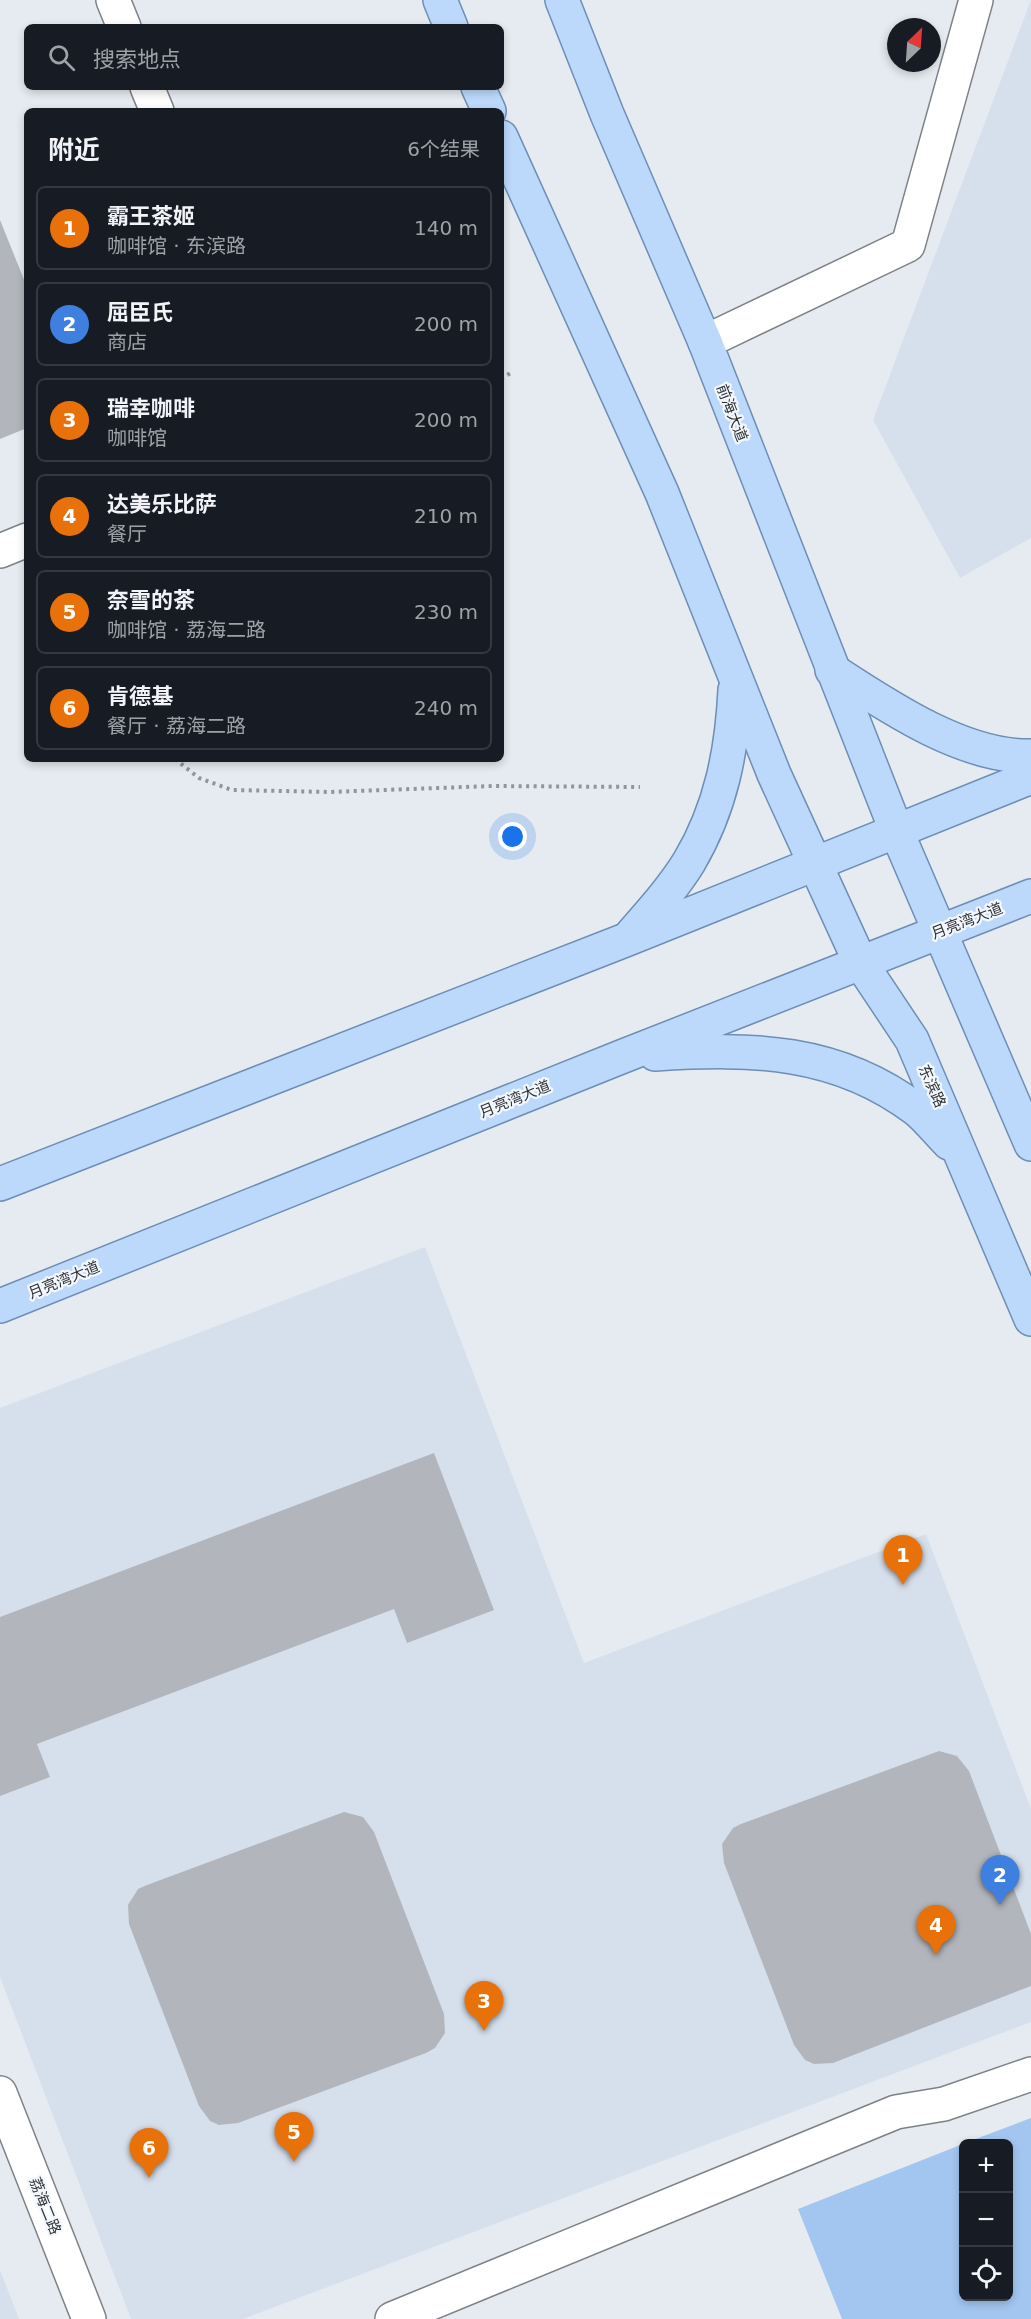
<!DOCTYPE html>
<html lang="zh">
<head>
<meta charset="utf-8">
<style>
  :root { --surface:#171b24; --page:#242831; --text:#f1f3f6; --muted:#9ea1a6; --line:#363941; --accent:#0474dc }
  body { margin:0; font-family:"DejaVu Sans","Noto Sans SC",sans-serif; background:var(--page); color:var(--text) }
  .controls { position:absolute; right:18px; bottom:18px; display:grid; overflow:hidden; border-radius:9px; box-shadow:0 3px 9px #0003 }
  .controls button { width:54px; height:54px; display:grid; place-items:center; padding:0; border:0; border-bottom:2px solid var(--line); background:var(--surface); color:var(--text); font:30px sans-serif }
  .compass { position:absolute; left:887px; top:18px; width:54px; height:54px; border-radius:50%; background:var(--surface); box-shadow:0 3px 9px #0003; rotate:25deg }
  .you { position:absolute; left:513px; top:837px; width:21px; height:21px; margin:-15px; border:4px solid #fff; border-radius:50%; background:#1a73e8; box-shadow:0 0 0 9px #1a73e833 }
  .badge { display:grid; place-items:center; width:39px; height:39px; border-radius:50%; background:var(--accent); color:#fff; font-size:20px; font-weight:700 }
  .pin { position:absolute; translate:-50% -50px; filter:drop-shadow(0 2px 3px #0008) }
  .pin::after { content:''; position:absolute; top:32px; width:21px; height:18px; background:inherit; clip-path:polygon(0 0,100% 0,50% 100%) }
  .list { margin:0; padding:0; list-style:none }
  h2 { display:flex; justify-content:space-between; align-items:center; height:78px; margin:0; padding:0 24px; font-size:26px }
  h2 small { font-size:20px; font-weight:400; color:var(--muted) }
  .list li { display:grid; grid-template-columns:39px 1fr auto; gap:18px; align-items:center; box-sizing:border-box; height:84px; margin:0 12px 12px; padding:0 12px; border:2px solid var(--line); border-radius:9px }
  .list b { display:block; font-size:22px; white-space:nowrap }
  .list p { margin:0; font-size:20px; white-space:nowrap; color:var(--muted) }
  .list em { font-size:20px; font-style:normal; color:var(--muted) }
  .icon { flex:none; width:33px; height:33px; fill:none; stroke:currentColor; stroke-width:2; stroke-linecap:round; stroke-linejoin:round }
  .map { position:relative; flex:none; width:1031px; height:2319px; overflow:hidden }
  .search { position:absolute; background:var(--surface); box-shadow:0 3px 9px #0003; left:24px; top:24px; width:480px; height:66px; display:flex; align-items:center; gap:15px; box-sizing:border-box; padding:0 21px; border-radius:9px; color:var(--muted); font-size:22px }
  .panel { position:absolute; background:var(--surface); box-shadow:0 3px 9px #0003; left:24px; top:108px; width:480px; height:654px; border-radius:9px }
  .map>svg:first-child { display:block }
  .built { fill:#d6e0ec }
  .green { fill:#a3c6f1 }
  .building { fill:#b2b6bc }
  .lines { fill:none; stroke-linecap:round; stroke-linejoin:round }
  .minor-casing { stroke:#7d8287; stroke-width:36 }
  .major-casing { stroke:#6e8eb5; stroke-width:36 }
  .path { stroke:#919498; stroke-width:4; stroke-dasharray:3 4.5; stroke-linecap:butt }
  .minor { stroke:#fff; stroke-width:33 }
  .major { stroke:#bcd9fc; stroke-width:33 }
  .labels { text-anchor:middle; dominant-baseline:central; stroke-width:4.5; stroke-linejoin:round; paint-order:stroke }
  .street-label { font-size:15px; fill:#303234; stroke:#f3f8ff }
</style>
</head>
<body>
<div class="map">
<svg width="1031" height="2319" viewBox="0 0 1031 2319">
  <rect width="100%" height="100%" fill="#e6ebf1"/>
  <g class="built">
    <polygon points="1031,0 1031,538 960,578 873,420"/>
    <polygon points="425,1247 584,1663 926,1534 1031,1809 1031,2022 243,2319 131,2319 0,1977 0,1408"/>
    <polygon points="0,2270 19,2319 0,2319"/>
  </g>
  <polygon class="green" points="1031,2118 1031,2319 842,2319 798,2209 963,2144 964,2296 1008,2296 1008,2144 965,2143"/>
  <g class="building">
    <polygon points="0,220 27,287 27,428 0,439"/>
    <polygon points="434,1453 494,1610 407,1643 394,1609 37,1744 50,1777 0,1796 0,1617"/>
    <polygon points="939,1751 957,1756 969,1771 1031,1934 1031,1986 833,2063 814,2064 805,2060 794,2045 724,1863 722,1844 733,1828 741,1824"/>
    <polygon points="344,1812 363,1817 374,1832 444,2014 445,2033 435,2048 426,2053 238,2123 219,2125 210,2121 199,2106 129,1924 128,1905 138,1889 147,1885"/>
  </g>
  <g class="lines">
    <defs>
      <g id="minor">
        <polyline points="113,0 124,27"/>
        <polyline points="147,87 157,111"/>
        <polyline points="705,342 908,245 976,0"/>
        <polyline points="0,551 27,540"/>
        <polyline points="0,2093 89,2319"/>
        <polyline points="392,2319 896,2112 944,2104 1031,2074"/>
      </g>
      <g id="major">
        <polyline points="440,0 451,27"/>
        <polyline points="562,0 607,114 705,342 896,830 1031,1144"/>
        <polyline points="478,87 489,111"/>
        <polyline points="501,137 662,493 774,774 860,962 912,1040 1031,1319"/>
        <path d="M832,670C887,706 964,758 1031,756"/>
        <path d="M632,934C652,911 673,888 689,862C721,808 732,751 735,690"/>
        <path d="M655,1054C751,1048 837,1049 917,1110C928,1119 938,1132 949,1143"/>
        <polyline points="0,1184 628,939 1031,777"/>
        <polyline points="0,1306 621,1057 1031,896"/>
      </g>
    </defs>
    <use href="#minor" class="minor-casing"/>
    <use href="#major" class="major-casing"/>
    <g class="path">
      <polyline points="501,379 512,372"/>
      <polyline points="175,759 199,778 232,790 330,792 492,786 640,787"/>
    </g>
    <use href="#minor" class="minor"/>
    <use href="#major" class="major"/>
  </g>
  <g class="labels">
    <g class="street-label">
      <text transform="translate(732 413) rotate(69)">前海大道</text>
      <text transform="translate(967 921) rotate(-21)">月亮湾大道</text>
      <text transform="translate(932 1086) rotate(66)">东滨路</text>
      <text transform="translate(515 1099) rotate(-22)">月亮湾大道</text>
      <text transform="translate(64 1280) rotate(-22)">月亮湾大道</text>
      <text transform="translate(45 2206) rotate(68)">荔海二路</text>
    </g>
  </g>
</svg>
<div class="controls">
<button>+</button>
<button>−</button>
<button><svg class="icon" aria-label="locate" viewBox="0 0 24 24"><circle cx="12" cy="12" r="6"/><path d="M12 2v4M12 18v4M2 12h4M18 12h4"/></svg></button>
</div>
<svg class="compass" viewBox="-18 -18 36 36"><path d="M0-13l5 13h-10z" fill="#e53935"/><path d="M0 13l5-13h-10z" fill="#9ea1a6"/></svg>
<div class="you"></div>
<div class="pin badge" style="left:903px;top:1585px;background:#e8710a">1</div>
<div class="pin badge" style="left:1000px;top:1905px;background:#3f7fe0">2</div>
<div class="pin badge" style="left:484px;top:2031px;background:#e8710a">3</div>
<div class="pin badge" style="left:936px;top:1955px;background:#e8710a">4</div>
<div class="pin badge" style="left:294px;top:2162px;background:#e8710a">5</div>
<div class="pin badge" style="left:149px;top:2178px;background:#e8710a">6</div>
<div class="search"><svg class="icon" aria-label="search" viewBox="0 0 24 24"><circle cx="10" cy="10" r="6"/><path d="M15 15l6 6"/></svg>搜索地点</div>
<section class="panel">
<h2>附近<small>6个结果</small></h2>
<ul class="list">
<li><span class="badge" style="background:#e8710a">1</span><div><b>霸王茶姬</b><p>咖啡馆 · 东滨路</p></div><em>140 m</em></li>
<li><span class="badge" style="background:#3f7fe0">2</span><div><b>屈臣氏</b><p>商店</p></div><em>200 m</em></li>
<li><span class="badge" style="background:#e8710a">3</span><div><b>瑞幸咖啡</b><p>咖啡馆</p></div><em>200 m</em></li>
<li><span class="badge" style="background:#e8710a">4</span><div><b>达美乐比萨</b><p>餐厅</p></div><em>210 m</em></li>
<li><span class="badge" style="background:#e8710a">5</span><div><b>奈雪的茶</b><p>咖啡馆 · 荔海二路</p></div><em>230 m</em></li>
<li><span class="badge" style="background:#e8710a">6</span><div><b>肯德基</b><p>餐厅 · 荔海二路</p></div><em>240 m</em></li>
</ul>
</section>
</div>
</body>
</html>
